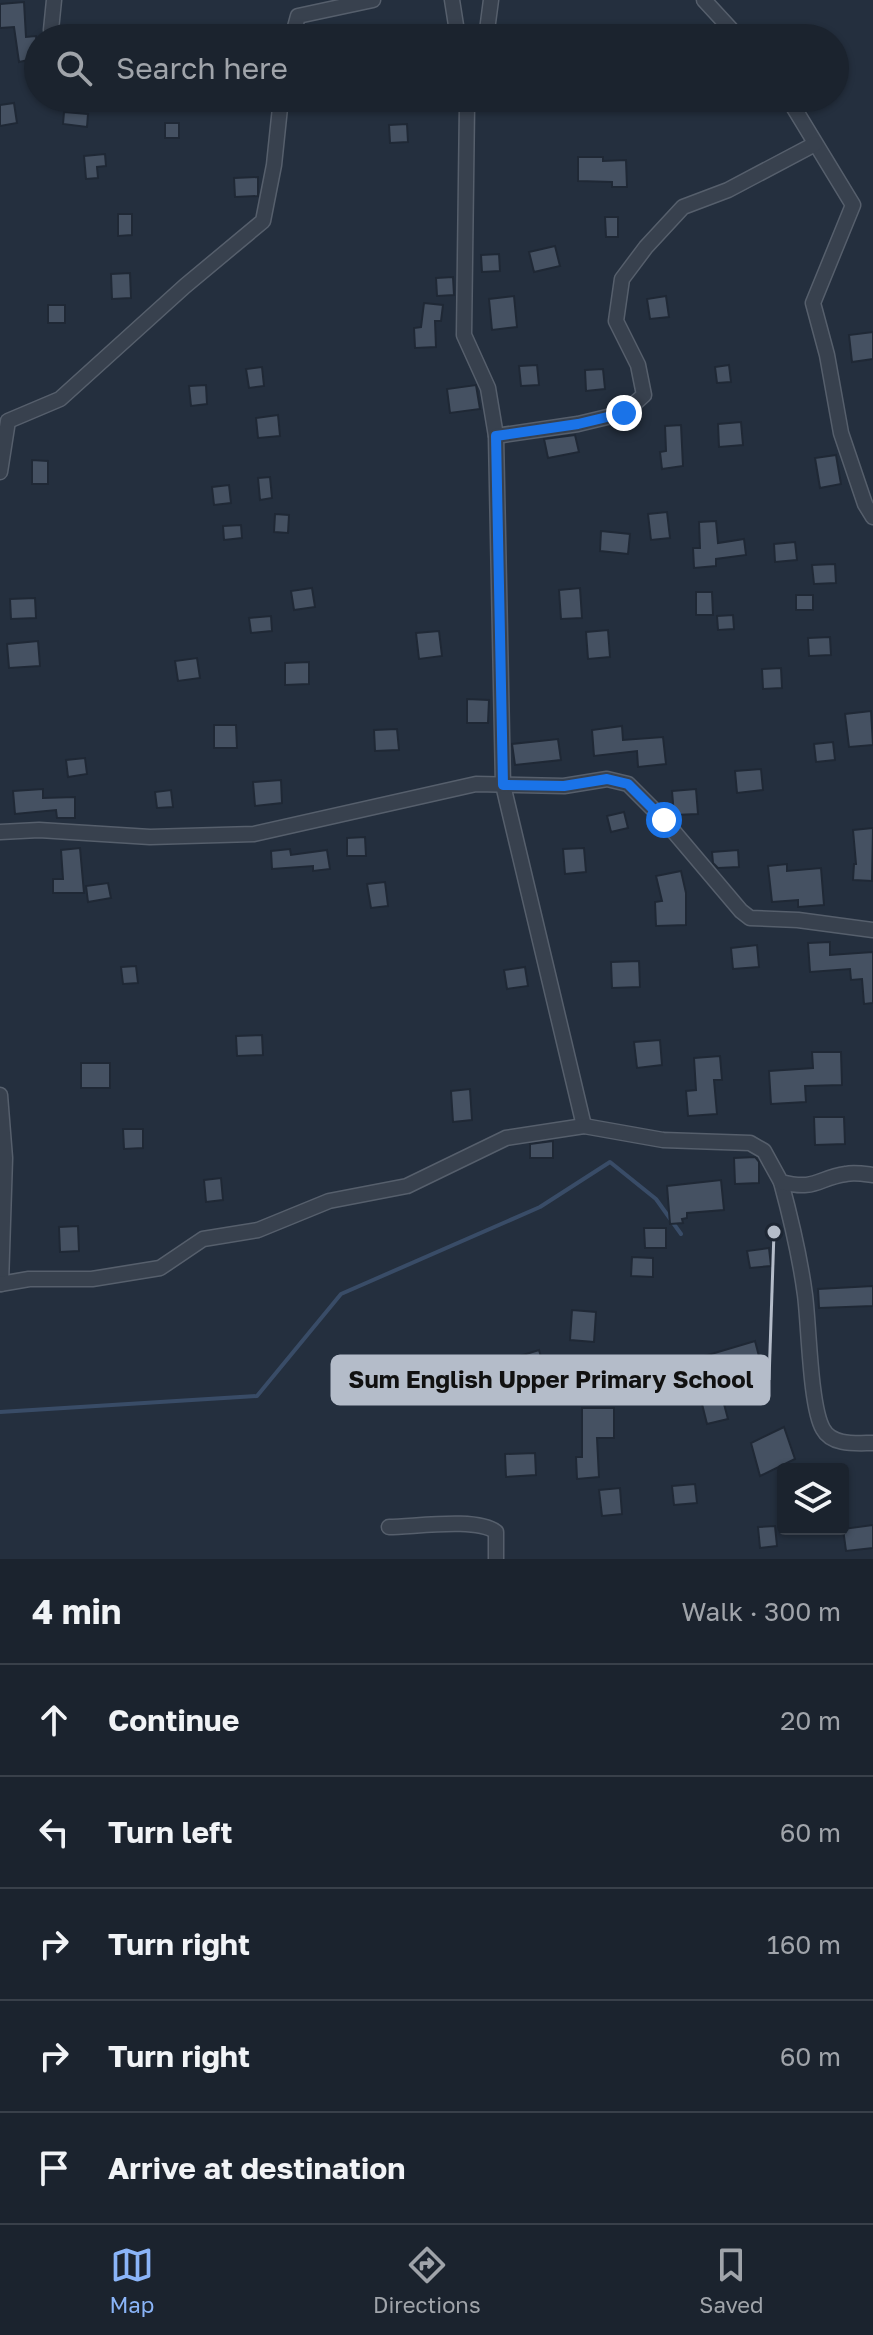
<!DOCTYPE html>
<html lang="en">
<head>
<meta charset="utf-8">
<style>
  :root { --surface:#1b232e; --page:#282f3a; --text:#f1f3f6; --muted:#a0a4aa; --line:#39404a; --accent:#8ab4f8 }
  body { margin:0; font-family:"Golos Text",sans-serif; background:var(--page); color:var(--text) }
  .controls { position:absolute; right:24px; bottom:24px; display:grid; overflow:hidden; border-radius:8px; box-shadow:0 2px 6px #0004 }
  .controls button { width:72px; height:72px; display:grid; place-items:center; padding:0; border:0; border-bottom:2px solid var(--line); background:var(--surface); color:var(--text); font:40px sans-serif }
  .stop { position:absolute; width:24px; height:24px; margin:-18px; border:6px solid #1a73e8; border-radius:50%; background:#fff }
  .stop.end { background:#1a73e8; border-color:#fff; box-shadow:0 2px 8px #0008 }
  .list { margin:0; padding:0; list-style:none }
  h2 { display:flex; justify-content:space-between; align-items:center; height:104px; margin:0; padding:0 32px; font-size:34px }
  h2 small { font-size:26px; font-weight:400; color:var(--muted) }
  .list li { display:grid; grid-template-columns:52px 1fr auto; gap:24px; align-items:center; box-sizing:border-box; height:112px; padding:0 32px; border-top:2px solid var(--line) }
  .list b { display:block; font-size:30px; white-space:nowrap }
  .list em { font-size:26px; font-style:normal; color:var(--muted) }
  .icon { flex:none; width:44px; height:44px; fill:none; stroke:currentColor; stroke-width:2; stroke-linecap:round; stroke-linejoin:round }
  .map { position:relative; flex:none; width:873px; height:1559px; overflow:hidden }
  .search { position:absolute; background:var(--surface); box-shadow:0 2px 6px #0004; left:24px; right:24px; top:24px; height:88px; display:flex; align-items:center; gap:20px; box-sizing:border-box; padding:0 28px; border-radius:44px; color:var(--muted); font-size:30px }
  .sheet { height:664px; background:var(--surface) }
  nav { display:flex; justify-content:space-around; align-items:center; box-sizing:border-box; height:112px; border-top:2px solid var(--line); background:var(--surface); font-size:22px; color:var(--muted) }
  nav a { display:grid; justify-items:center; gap:4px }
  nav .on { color:var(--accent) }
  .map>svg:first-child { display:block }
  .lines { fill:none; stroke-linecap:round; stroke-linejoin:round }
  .stream { stroke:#394c67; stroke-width:4 }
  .building { fill:#455162; stroke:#1f2835; stroke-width:2 }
  .street-casing { stroke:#565f6c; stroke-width:17 }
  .street { stroke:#38414e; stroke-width:14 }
  .route { stroke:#1a73e8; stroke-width:10 }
  .leader { fill:none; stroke:#b4bcc9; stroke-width:3 }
  .callout-dot { fill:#b4bcc9; stroke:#1d2633; stroke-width:3 }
  .callout { fill:#b4bcc9; stroke:#b4bcc9; stroke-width:3 }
  .callout-label { font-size:24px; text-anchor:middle; font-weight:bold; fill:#111 }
</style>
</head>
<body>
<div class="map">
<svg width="873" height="1559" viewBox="0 0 873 1559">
  <rect width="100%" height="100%" fill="#242f3e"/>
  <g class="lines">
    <polyline class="stream" points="0,1412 257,1396 341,1294 540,1207 610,1162 656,1199 681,1234"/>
  </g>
  <g class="building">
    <polygon points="24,2 26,37 36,36 38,58 19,62 14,27 0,28 0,4"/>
    <polygon points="14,103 17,123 0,126 0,105"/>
    <polygon points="64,112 88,114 87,127 63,124"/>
    <rect x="165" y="123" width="14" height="15"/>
    <polygon points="407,124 408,142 390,143 389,125"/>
    <polygon points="105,154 106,166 97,167 98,178 86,179 84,156"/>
    <polygon points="578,157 603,157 603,161 626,160 627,187 612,187 612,182 578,181"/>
    <polygon points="258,177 258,196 235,197 234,178"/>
    <polygon points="118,214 132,214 132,235 118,236"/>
    <polygon points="605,217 618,217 618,237 606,237"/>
    <polygon points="555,246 560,266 534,272 529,252"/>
    <polygon points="499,254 500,271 482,272 481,255"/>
    <polygon points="130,273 131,298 112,299 111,274"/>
    <polygon points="453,277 454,295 437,296 436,278"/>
    <polygon points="514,296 517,327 492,330 489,299"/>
    <polygon points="666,296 669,317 650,319 647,299"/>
    <polygon points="424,303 443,305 441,321 435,321 436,347 415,348 414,328 421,327"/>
    <rect x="48" y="305" width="17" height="18"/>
    <polygon points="873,332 873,359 852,362 849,335"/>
    <polygon points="537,365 539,385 521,386 519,366"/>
    <polygon points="729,365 731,382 717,383 715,367"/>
    <polygon points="262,367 264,386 249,388 246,369"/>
    <polygon points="603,369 605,389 586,391 585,370"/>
    <polygon points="206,385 207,404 191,406 189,386"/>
    <polygon points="476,385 480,409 450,413 447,389"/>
    <polygon points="278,415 280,436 258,438 256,418"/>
    <polygon points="741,422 743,445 719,447 718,424"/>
    <polygon points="681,425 683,466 662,469 660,452 666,451 665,426"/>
    <polygon points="575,435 579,452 548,458 544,439"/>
    <polygon points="836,455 841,484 820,488 815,458"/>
    <polygon points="32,460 48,461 48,484 32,484"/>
    <polygon points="270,477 272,498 260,500 258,478"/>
    <polygon points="229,485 231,503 214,505 212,487"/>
    <polygon points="667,512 670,538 651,540 648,514"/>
    <polygon points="275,514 289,515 288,533 274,532"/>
    <polygon points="716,521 718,543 744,539 746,555 716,559 716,566 694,568 693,548 700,548 699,522"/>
    <polygon points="241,525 242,538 224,540 223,526"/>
    <polygon points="601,531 630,534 628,554 600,551"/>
    <polygon points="795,542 797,560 775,562 774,544"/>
    <polygon points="835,564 836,583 814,584 812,565"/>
    <polygon points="312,588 315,607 294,610 291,591"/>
    <polygon points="580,588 582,618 561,619 559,590"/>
    <polygon points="696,592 712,592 713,615 696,615"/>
    <rect x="796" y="595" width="17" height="15"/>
    <polygon points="35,598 36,618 11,619 10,599"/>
    <polygon points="733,615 734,629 718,630 717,616"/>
    <polygon points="271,616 272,631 251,633 249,618"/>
    <polygon points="608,630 610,657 588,659 586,632"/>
    <polygon points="439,631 442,656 419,659 416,633"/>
    <polygon points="830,637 831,655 809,656 808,638"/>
    <polygon points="38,641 40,666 9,668 7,644"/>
    <polygon points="197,658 200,678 178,681 175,661"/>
    <polygon points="309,662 309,684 285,685 285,663"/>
    <polygon points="781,668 782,688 763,689 762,669"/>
    <polygon points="467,699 489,700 488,723 467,723"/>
    <polygon points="871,711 873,745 849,747 845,714"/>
    <polygon points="214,725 236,725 237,748 214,748"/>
    <polygon points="622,726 623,740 663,737 666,764 638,767 637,751 594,756 592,730"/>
    <polygon points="397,729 399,750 375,751 374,730"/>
    <polygon points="558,739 561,760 515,765 512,744"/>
    <polygon points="833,742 835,760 816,762 814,744"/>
    <polygon points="85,758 87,774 68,777 66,760"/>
    <polygon points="761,769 763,790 737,793 735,771"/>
    <polygon points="281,780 282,803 255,806 253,782"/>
    <polygon points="43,789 43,798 75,797 75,818 57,818 56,810 15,814 13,791"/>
    <polygon points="696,789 698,814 674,815 672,791"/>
    <polygon points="171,790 173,807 157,808 155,792"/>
    <polygon points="624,812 628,828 611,832 607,816"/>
    <polygon points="873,828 872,881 853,880 854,864 856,864 853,830"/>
    <polygon points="365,837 366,856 347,856 347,838"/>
    <polygon points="80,848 84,893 53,893 53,879 63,879 61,850"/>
    <polygon points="584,848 586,872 565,874 563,849"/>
    <polygon points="290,849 291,855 327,850 330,869 313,871 313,866 272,869 271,851"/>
    <polygon points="738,850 739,867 718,868 713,863 712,852"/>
    <polygon points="787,864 787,871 821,868 824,905 798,907 798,900 772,902 768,866"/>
    <polygon points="681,871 686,893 686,925 656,926 655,902 662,901 656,876"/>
    <polygon points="385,882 388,906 371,908 367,884"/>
    <polygon points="108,883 111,898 88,902 86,886"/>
    <polygon points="830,942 830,955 873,952 873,1003 864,1004 862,979 851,980 850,969 810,972 808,943"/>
    <polygon points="757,945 759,967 733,969 731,948"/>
    <polygon points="639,961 640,987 612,988 611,962"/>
    <polygon points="136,966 138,983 123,984 121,967"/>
    <polygon points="525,967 528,986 507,989 504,970"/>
    <polygon points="262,1035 263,1055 237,1056 236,1036"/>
    <polygon points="660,1040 662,1065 637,1068 634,1042"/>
    <polygon points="812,1052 841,1052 842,1085 805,1086 806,1102 771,1104 769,1071 813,1068"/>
    <polygon points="720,1056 722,1080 714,1080 717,1114 688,1116 686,1091 696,1090 694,1058"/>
    <rect x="81" y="1063" width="29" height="25"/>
    <polygon points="470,1089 472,1120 453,1122 451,1091"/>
    <polygon points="814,1117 844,1117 845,1144 815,1145"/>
    <polygon points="123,1129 143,1129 143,1148 124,1149"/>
    <polygon points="553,1141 553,1158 530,1158 530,1144"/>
    <polygon points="755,1157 759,1162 759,1183 735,1184 734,1158"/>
    <polygon points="221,1178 223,1200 206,1202 204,1180"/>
    <polygon points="721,1180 724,1210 687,1213 687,1218 682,1219 683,1223 670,1224 667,1186"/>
    <polygon points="78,1226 79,1251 60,1252 59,1227"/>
    <polygon points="644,1228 666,1228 666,1248 645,1248"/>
    <polygon points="769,1248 771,1266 750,1268 747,1251"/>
    <polygon points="632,1257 653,1258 653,1277 631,1276"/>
    <polygon points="873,1286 873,1306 819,1308 818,1289"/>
    <polygon points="572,1310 596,1312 594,1342 570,1340"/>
    <polygon points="755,1341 760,1360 716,1374 728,1419 707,1424 691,1360"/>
    <polygon points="539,1350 550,1386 521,1395 510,1359"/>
    <polygon points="582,1408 614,1408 614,1438 597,1438 599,1477 577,1479 576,1457 582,1457"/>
    <polygon points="784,1427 795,1459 760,1476 751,1443"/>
    <polygon points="535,1453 536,1475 506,1477 505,1454"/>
    <polygon points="695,1484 697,1503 674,1505 672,1486"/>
    <polygon points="620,1488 622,1514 602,1516 599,1490"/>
    <polygon points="873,1525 873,1548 846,1551 843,1529"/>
    <polygon points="775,1526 777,1546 760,1548 758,1527"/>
  </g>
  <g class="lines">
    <defs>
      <g id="street">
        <polyline points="452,0 458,38"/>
        <polyline points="704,0 739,38"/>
        <polyline points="51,30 54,0"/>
        <polyline points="292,38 298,16 373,0"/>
        <polyline points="486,38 491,0"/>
        <polyline points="470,98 467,105 464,335 488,388 496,436 503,785 584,1126"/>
        <polyline points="788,98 853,205 813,303 827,355 841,433 865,504 873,517"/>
        <polyline points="496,436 578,424 624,413 644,395 638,365 616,321 622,279 646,247 683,207 728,190 815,144"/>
        <polyline points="0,472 8,421 60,399 185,286 263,221 274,165 281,98"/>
        <polyline points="0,832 39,830 150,837 254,834 476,784 564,786 607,779 628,784 664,820 741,911 750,918 798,920 873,930"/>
        <polyline points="0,1095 5,1158 1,1284"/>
        <path d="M781,1182C791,1219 800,1257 805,1295C809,1325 810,1407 823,1429C832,1446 857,1443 873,1443"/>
        <path d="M0,1284L29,1279H92L160,1268L203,1239L258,1230L329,1201L407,1186L506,1138L584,1126L663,1140L750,1143L764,1151L781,1182C817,1191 817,1178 846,1174C854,1172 865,1174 873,1175"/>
        <path d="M389,1527C414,1527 477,1517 496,1532V1559"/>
      </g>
    </defs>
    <use href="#street" class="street-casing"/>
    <use href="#street" class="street"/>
  </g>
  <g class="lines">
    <polyline class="route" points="624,413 578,424 496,436 503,785 564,786 607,779 628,784 664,820"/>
  </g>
  <path class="leader" d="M774 1232L769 1380"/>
  <circle class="callout-dot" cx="774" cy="1232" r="8"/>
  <rect class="callout" x="332" y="1356" width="437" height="48" rx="8"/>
  <g class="callout-label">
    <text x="551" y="1388">Sum English Upper Primary School</text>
  </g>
</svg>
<div class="controls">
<button><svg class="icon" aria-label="layers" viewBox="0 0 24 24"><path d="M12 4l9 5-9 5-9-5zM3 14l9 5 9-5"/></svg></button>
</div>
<div class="stop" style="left:664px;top:820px"></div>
<div class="stop end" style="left:624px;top:413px"></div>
<div class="search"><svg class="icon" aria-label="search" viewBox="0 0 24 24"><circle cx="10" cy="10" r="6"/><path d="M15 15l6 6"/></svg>Search here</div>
</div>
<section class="sheet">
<h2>4 min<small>Walk · 300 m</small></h2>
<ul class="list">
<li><svg class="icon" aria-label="ahead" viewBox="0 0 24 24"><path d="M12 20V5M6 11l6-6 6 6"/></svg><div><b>Continue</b></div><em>20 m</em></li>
<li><svg class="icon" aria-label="left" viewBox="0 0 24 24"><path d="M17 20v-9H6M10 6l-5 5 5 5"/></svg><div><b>Turn left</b></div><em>60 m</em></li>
<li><svg class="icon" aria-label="right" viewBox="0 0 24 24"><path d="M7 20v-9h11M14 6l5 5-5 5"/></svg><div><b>Turn right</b></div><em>160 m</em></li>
<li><svg class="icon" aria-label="right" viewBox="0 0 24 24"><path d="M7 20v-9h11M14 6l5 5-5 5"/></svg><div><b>Turn right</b></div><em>60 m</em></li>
<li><svg class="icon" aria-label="arrive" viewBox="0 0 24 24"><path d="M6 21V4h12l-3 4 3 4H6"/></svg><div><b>Arrive at destination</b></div></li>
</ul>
</section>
<nav>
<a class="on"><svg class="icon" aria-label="map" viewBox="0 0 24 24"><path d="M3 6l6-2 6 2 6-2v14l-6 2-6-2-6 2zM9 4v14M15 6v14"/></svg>Map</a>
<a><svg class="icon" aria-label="directions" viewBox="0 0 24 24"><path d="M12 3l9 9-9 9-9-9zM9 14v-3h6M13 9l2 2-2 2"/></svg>Directions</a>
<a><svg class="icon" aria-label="saved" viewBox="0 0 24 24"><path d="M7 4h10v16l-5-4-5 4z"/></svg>Saved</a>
</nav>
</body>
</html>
